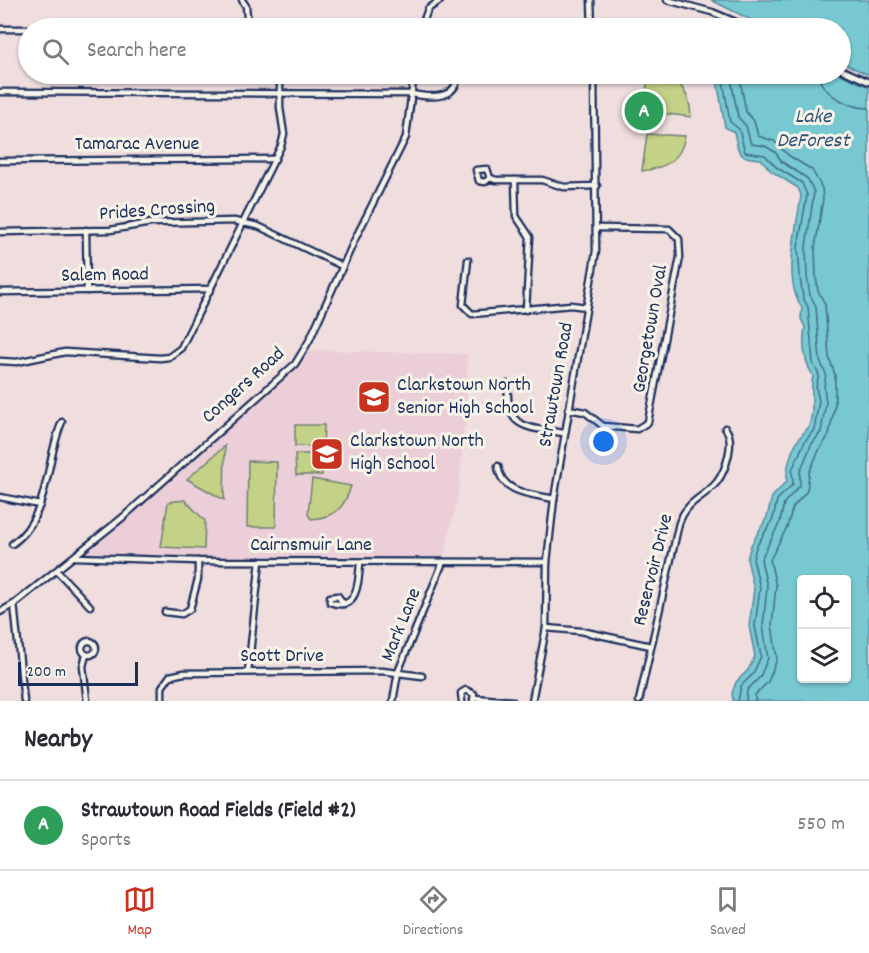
<!DOCTYPE html>
<html lang="en">
<head>
<meta charset="utf-8">
<style>
  :root { --surface:#fff; --page:#f7f7f7; --text:#2b2b33; --muted:#7c7c81; --line:#e1e1e2; --accent:#c8321e }
  body { margin:0; font-family:Dekko,sans-serif; background:var(--page); color:var(--text) }
  .controls { position:absolute; right:18px; bottom:18px; display:grid; overflow:hidden; border-radius:6px; box-shadow:0 2px 4px #0004 }
  .controls button { width:54px; height:54px; display:grid; place-items:center; padding:0; border:0; border-bottom:2px solid var(--line); background:var(--surface); color:var(--text); font:30px sans-serif }
  .scale { position:absolute; left:18px; bottom:15px; width:120px; box-sizing:border-box; padding-left:6px; border:3px solid #1b2f5e; border-top:0; font-size:16px; line-height:21px; white-space:nowrap; color:#1b2f5e; -webkit-text-stroke:4px #f7f3e8; paint-order:stroke }
  .you { position:absolute; left:604px; top:442px; width:21px; height:21px; margin:-15px; border:4px solid #fff; border-radius:50%; background:#1a73e8; box-shadow:0 0 0 9px #1a73e833 }
  .badge { display:grid; place-items:center; width:39px; height:39px; border-radius:50%; background:var(--accent); color:#fff; font-size:20px; font-weight:700 }
  .pin { position:absolute; translate:-50% -50%; border:3px solid #fff; box-shadow:0 2px 6px #0006 }
  .list { margin:0; padding:0; list-style:none }
  h2 { display:flex; justify-content:space-between; align-items:center; height:78px; margin:0; padding:0 24px; font-size:26px }
  h2 small { font-size:20px; font-weight:400; color:var(--muted) }
  .list li { display:grid; grid-template-columns:39px 1fr auto; gap:18px; align-items:center; box-sizing:border-box; height:90px; padding:0 24px; border-top:2px solid var(--line) }
  .list b { display:block; font-size:22px; white-space:nowrap }
  .list p { margin:0; font-size:20px; white-space:nowrap; color:var(--muted) }
  .list em { font-size:20px; font-style:normal; color:var(--muted) }
  .icon { flex:none; width:33px; height:33px; fill:none; stroke:currentColor; stroke-width:2; stroke-linecap:round; stroke-linejoin:round }
  .map { position:relative; flex:none; width:869px; height:701px; overflow:hidden }
  .search { position:absolute; background:var(--surface); box-shadow:0 2px 4px #0004; left:18px; right:18px; top:18px; height:66px; display:flex; align-items:center; gap:15px; box-sizing:border-box; padding:0 21px; border-radius:33px; color:var(--muted); font-size:22px }
  .sheet { height:168px; background:var(--surface) }
  nav { display:flex; justify-content:space-around; align-items:center; box-sizing:border-box; height:84px; border-top:2px solid var(--line); background:var(--surface); font-size:16px; color:var(--muted) }
  nav a { display:grid; justify-items:center; gap:3px }
  nav .on { color:var(--accent) }
  .map>svg:first-child { display:block }
  .built { fill:#ebced7 }
  .green { fill:#c3d286; stroke:#6f8072; stroke-width:1.5 }
  .water { fill:#77c8d0; stroke:#528ba2; stroke-width:1.5; fill-rule:evenodd }
  .lines { fill:none; stroke-linecap:round; stroke-linejoin:round }
  .shore { stroke:#406c8c; stroke-width:1.5 }
  .minor-casing { stroke:#1b2f5e; stroke-width:9 }
  .minor { stroke:#f7f3e8; stroke-width:4.5 }
  .labels { text-anchor:middle; dominant-baseline:central; stroke-width:6; stroke-linejoin:round; paint-order:stroke }
  .street-label { font-size:20px; fill:#1b2f5e; stroke:#f7f3e8 }
  .poi-label { font-size:20px; fill:#1b2f5e; stroke:#f7f3e8; text-anchor:start }
  .water-label { font-size:21px; font-style:italic; fill:#32557a; stroke:#f7f3e8 }
</style>
</head>
<body>
<div class="map">
<svg width="869" height="701" viewBox="0 0 869 701">
  <rect width="100%" height="100%" fill="#f0ddde"/>
  <filter id="ink" filterUnits="userSpaceOnUse"><feTurbulence type="fractalNoise" baseFrequency=".0167" numOctaves="2"/><feDisplacementMap in="SourceGraphic" scale="12" xChannelSelector="R" yChannelSelector="G"/><feConvolveMatrix kernelMatrix="1 2 1 2 8 2 1 2 1" color-interpolation-filters="sRGB"/></filter>
  <g filter="url(#ink)">
    <polygon class="built" points="304,350 467,354 467,390 459,489 443,562 198,561 75,557 281,378"/>
    <g class="green">
      <path d="M648,74C676,73 690,89 691,117L644,111Z"/>
      <path d="M647,134L685,136C681,161 665,168 642,171Z"/>
      <polygon points="295,425 324,425 323,447 295,446"/>
      <polygon points="225,446 224,500 187,479"/>
      <polygon points="295,454 322,454 322,475 296,475"/>
      <polygon points="248,461 277,462 276,527 247,527"/>
      <path d="M312,479L351,486C344,509 335,517 311,519L308,514Z"/>
      <polygon points="185,500 205,521 204,549 161,547 168,502"/>
    </g>
    <g class="water">
      <polygon points="711,0 869,0 869,75 841,62 840,28 767,28"/>
      <path d="M716,74H840L869,87V701H733L732,693L736,682L748,670L755,656L749,626L754,589L747,559L751,545L767,517L772,497L787,481C786,467 792,447 801,436C803,433 806,431 808,428C816,412 809,392 813,376C804,361 802,344 805,327L801,319L802,308C782,279 797,228 801,195L798,188L771,171L761,159C737,158 739,154 734,132L725,127ZM802,580H846V678H802Z"/>
    </g>
    <g class="lines">
      <g class="shore">
        <polyline points="722,74 730,122 739,129 745,152 765,155 776,167 802,183 807,195 798,247 800,277 803,298 808,307 813,363 819,375 816,387 819,401 814,430 805,441 792,470 793,484 777,500 773,519 756,547 753,559 760,588 755,626 761,656 753,674 741,686 738,701"/>
        <polyline points="730,74 738,117 746,126 751,144 765,146 775,152 782,162 808,179 814,192 806,247 807,277 810,295 816,306 820,361 826,374 824,387 826,402 821,432 811,445 800,472 800,485 784,503 780,522 761,559 767,587 763,626 768,658 760,677 747,690 746,701"/>
        <polyline points="739,74 746,112 754,121 758,136 774,141 788,155 812,170 822,188 823,199 815,248 816,276 818,291 825,304 829,357 835,375 835,404 829,435 819,450 809,473 807,491 793,507 787,527 770,560 776,586 772,625 777,659 768,682 755,695 755,701"/>
        <path d="M818,74C821,94 850,108 869,108"/>
      </g>
      <defs>
        <g id="minor">
          <polyline points="242,0 246,6 248,28"/>
          <polyline points="591,0 592,28"/>
          <polyline points="667,0 712,12 750,28"/>
          <polyline points="421,28 428,9 441,0"/>
          <polyline points="0,29 28,29"/>
          <polyline points="840,69 869,82"/>
          <path d="M0,92L412,94C431,98 457,100 458,74"/>
          <polyline points="0,161 275,159"/>
          <polyline points="490,178 485,182 479,181 476,170 487,169 490,178 496,180 542,180 564,187 597,186"/>
          <polyline points="515,180 516,216 530,237 526,310"/>
          <polyline points="86,230 87,291"/>
          <polyline points="0,232 110,230 151,223 234,221 258,226 342,266"/>
          <polyline points="468,260 463,305 472,314 571,305 586,307"/>
          <polyline points="0,292 211,289"/>
          <polyline points="0,361 17,362 65,352 160,358 169,357 181,348 281,146 284,134 280,108 280,74"/>
          <path d="M508,384C505,430 526,427 564,433"/>
          <polyline points="568,409 585,412 603,426 637,429 648,422 680,257 679,239 669,229 597,228"/>
          <path d="M498,466C501,494 532,494 554,499"/>
          <polyline points="0,497 40,505"/>
          <path d="M12,544C50,518 45,460 62,422"/>
          <polyline points="75,557 198,561 547,562"/>
          <polyline points="57,571 90,606"/>
          <path d="M343,603L338,596L330,597V602C358,613 359,580 360,562"/>
          <polyline points="14,604 24,701"/>
          <polyline points="0,612 14,604 122,518 295,364 309,341 356,237 406,137 414,74"/>
          <polyline points="165,612 182,614 190,609 198,579 198,561"/>
          <polyline points="546,628 581,631 651,646"/>
          <circle cx="89" cy="648" r="7"/>
          <polyline points="86,655 83,666 87,701"/>
          <polyline points="248,672 260,561"/>
          <polyline points="474,698 512,701"/>
          <polyline points="162,701 162,687 170,676 184,673 382,671 422,676"/>
          <polyline points="393,701 398,672 443,562"/>
          <polyline points="462,701 461,693 466,690 474,694 473,701"/>
          <polyline points="532,701 546,628 547,562 554,499 596,251 594,74"/>
          <path d="M639,701L679,523C688,499 703,499 717,482C726,470 736,440 725,428"/>
        </g>
      </defs>
      <use href="#minor" class="minor-casing"/>
      <use href="#minor" class="minor"/>
    </g>
  </g>
  <defs>
    <symbol id="school-square" viewBox="-11 -11 22 22"><rect x="-9" y="-9" width="18" height="18" rx="4" fill="#c8321e" stroke="#f7f3e8"/><path d="M0-5L7-2L0 1L-7-2ZM-4 1L0 2.5L4 1V4Q0 6-4 4Z" fill="#fff"/></symbol>
  </defs>
  <g fill-rule="evenodd">
    <use href="#school-square" x="355" y="378" width="38" height="38"/>
    <use href="#school-square" x="308" y="435" width="38" height="38"/>
  </g>
  <g class="labels">
    <g class="street-label">
      <text x="137" y="145">Tamarac Avenue</text>
      <text transform="translate(157 211) rotate(-4)">Prides Crossing</text>
      <text transform="translate(105 276) rotate(-1)">Salem Road</text>
      <text transform="translate(651 329) rotate(-80)">Georgetown Oval</text>
      <text transform="translate(557 385) rotate(-80)">Strawtown Road</text>
      <text transform="translate(244 386) rotate(-42)">Congers Road</text>
      <text x="311" y="546">Cairnsmuir Lane</text>
      <text transform="translate(654 570) rotate(-76)">Reservoir Drive</text>
      <text transform="translate(402 625) rotate(-68)">Mark Lane</text>
      <text x="282" y="657">Scott Drive</text>
    </g>
    <g class="poi-label">
      <text x="397" y="386">Clarkstown North<tspan x="397" dy="23">Senior High School</tspan></text>
      <text x="350" y="442">Clarkstown North<tspan x="350" dy="23">High School</tspan></text>
    </g>
    <g class="water-label">
      <text x="813" y="118">Lake<tspan x="813" dy="24">DeForest</tspan></text>
    </g>
  </g>
</svg>
<div class="controls">
<button><svg class="icon" aria-label="locate" viewBox="0 0 24 24"><circle cx="12" cy="12" r="6"/><path d="M12 2v4M12 18v4M2 12h4M18 12h4"/></svg></button>
<button><svg class="icon" aria-label="layers" viewBox="0 0 24 24"><path d="M12 4l9 5-9 5-9-5zM3 14l9 5 9-5"/></svg></button>
</div>
<div class="scale">200 m</div>
<div class="you"></div>
<div class="pin badge" style="left:644px;top:111px;background:#2e9e5b">A</div>
<div class="search"><svg class="icon" aria-label="search" viewBox="0 0 24 24"><circle cx="10" cy="10" r="6"/><path d="M15 15l6 6"/></svg>Search here</div>
</div>
<section class="sheet">
<h2>Nearby<small></small></h2>
<ul class="list">
<li><span class="badge" style="background:#2e9e5b">A</span><div><b>Strawtown Road Fields (Field #2)</b><p>Sports</p></div><em>550 m</em></li>
</ul>
</section>
<nav>
<a class="on"><svg class="icon" aria-label="map" viewBox="0 0 24 24"><path d="M3 6l6-2 6 2 6-2v14l-6 2-6-2-6 2zM9 4v14M15 6v14"/></svg>Map</a>
<a><svg class="icon" aria-label="directions" viewBox="0 0 24 24"><path d="M12 3l9 9-9 9-9-9zM9 14v-3h6M13 9l2 2-2 2"/></svg>Directions</a>
<a><svg class="icon" aria-label="saved" viewBox="0 0 24 24"><path d="M7 4h10v16l-5-4-5 4z"/></svg>Saved</a>
</nav>
</body>
</html>
